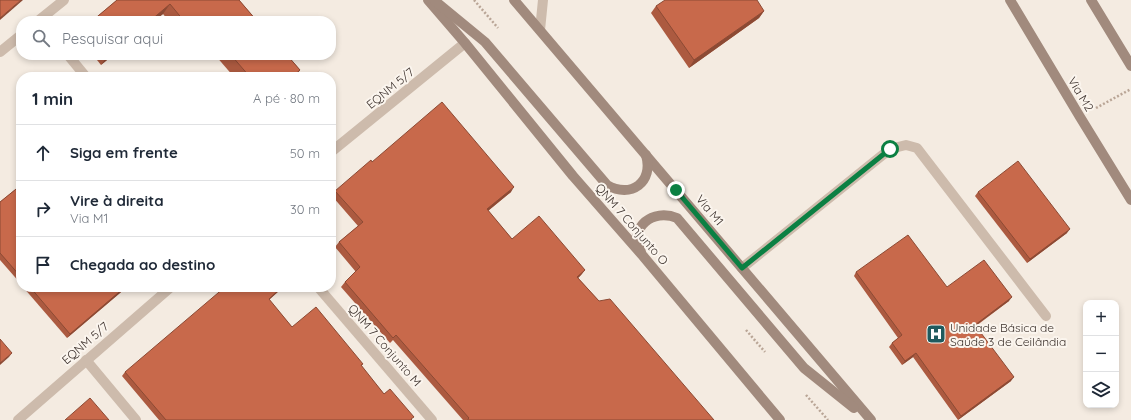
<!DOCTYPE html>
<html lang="pt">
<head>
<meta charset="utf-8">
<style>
  :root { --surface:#fff; --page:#f2f2f3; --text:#1f2937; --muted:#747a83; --line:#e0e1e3 }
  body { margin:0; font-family:Quicksand,sans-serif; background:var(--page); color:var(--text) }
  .controls { position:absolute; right:12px; bottom:12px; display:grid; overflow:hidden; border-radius:8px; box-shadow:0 2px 6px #0003 }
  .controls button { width:36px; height:36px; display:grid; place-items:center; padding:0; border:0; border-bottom:1px solid var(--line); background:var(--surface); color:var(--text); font:20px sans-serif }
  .stop { position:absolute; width:12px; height:12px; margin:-9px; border:3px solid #0b8043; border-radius:50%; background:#fff }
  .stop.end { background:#0b8043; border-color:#fff; box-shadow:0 1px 4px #0008 }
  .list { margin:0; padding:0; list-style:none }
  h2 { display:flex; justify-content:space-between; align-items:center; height:52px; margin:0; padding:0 16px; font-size:17px }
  h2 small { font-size:13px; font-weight:400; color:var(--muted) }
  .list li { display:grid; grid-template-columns:26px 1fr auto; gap:12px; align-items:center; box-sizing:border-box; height:56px; padding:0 16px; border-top:1px solid var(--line) }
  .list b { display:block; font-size:15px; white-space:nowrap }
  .list p { margin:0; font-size:13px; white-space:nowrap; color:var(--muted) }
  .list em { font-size:13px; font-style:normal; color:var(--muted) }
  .icon { flex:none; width:22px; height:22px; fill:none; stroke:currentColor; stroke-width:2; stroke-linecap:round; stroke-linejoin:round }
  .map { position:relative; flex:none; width:1131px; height:420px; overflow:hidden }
  .search { position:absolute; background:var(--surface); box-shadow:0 2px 6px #0003; left:16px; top:16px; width:320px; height:44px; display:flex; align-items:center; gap:10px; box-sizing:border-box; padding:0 14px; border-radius:16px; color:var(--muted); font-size:15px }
  .panel { position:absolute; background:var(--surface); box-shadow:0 2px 6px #0003; left:16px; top:72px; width:320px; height:220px; border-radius:16px }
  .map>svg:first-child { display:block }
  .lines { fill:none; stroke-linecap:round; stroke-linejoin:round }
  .path { stroke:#b9a596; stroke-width:2.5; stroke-dasharray:2 2; stroke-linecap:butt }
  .lane { stroke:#cdbbac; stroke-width:10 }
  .street { stroke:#cdbbac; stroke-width:10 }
  .secondary { stroke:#a18a7d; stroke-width:10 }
  .wall { fill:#ac5a40 }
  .shaded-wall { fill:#8c4a34 }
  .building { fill:#c8694b; stroke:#8c4a34 }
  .route { stroke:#0b8043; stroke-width:5 }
  .labels { text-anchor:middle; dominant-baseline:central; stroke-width:4; stroke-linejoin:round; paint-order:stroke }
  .street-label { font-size:12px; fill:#3b302b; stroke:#fbf5ee }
  .poi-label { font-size:12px; fill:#3b302b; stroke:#fbf5ee; text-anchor:start }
</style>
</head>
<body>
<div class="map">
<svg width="1131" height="420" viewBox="0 0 1131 420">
  <rect width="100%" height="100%" fill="#f4ebe1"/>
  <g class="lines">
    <g class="path">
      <polyline points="474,0 498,28"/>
      <polyline points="1096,108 1131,89"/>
      <polyline points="746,330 765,352"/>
      <polyline points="806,395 828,420"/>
    </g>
    <g class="lane">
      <polyline points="540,30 543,0"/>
      <polyline points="742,268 890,149 906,145 917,148 1046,316"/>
    </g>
    <g class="street">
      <polyline points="38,21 64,0"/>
      <polyline points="0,52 21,35"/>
      <polyline points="68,55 86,77"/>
      <polyline points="331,152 465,43"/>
      <polyline points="318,287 432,420"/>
      <polyline points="86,360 136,420"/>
      <polyline points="18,420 171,287"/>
    </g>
    <g class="secondary">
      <polyline points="428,0 465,43 573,176 643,256 780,420"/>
      <polyline points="514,0 871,420"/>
      <polyline points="1010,0 1080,117 1131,200"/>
      <polyline points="1091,0 1131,66"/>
      <path d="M435,1L485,42L607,185C631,199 654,182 646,155"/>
      <path d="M641,252C628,227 653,208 677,218L804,368L854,408"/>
    </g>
  </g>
  <g class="wall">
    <polygon points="117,0 239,0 257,21 169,21 163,14 154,21 92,21"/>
    <polygon points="656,6 764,11 759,18 689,68 651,13"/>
    <polygon points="93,55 113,55 101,65"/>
    <polygon points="215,55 287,55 300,70 295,77 234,77"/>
    <polygon points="21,185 21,284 0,260 0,202"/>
    <polygon points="335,191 511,192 488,211 512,239 585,270 581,275 578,278 599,301 714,420 463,420 393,340 390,343 341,287 345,282 356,272 335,247 339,242 358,226 332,196"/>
    <polygon points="978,192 1067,233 1027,263 975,196"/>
    <polygon points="856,272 947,287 1009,301 976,326 1011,381 958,420 913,357 902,365 889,347 892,343 898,338 854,276"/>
    <polygon points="23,287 127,287 67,338"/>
    <polygon points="280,290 269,300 292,327 363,364 361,366 384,394 412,420 159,420 122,376 125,372"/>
  </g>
  <g class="shaded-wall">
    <polygon points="21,0 23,0 0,20 0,18"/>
    <polygon points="170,4 163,14 154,21 150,21"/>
    <polygon points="764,11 759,18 689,68 694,60"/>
    <polygon points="108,55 113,55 101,65"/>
    <polygon points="300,70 295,77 292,77"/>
    <polygon points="514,187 511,192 484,214 487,209"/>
    <polygon points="1070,229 1067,233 1027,263 1030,259"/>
    <polygon points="585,270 581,275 574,282 577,277"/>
    <polygon points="125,287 127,287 67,338 70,334"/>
    <polygon points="282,287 280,290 265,303 269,299"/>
    <polygon points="1012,297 1009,301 972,328 975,325"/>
    <polygon points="12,353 9,357 0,365 0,363"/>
    <polygon points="916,353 913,357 902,365 905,361"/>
    <polygon points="1014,377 1011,381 958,420 961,416"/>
  </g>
  <g class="building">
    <polygon points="0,0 21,0 0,18"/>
    <polygon points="117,0 239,0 257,21 184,21 170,4 150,21 92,21"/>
    <polygon points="665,0 757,0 764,11 694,60 656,6"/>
    <polygon points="231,55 287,55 300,70 292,77 250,77"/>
    <polygon points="442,102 514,187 487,209 512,239 539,216 585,270 577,277 599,301 610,299 714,420 468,420 468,419 469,418 396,335 393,338 345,282 360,267 339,242 363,222 335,191 371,160 372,162"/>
    <polygon points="1018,161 1070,229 1030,259 978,192"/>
    <polygon points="21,185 21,277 0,253 0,202"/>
    <polygon points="908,235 947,287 984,260 1012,297 975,325 1014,377 961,416 916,353 905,361 892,343 902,335 856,272"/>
    <polygon points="30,287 125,287 70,334"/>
    <polygon points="225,287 282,287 269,299 292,327 316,307 363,364 361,365 384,394 390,389 414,417 411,419 412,420 166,420 125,372"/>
    <polygon points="0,339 12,353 0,363"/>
    <polygon points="90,398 109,420 65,420"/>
  </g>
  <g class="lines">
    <polyline class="route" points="676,190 742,268 890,149"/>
  </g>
  <defs>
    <symbol id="hospital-square" viewBox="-11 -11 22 22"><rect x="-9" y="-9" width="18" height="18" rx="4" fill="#1f5a5e" stroke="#fbf5ee"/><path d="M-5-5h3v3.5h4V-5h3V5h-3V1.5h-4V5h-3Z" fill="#fff"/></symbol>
  </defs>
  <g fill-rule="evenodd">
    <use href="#hospital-square" x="925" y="323" width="22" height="22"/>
  </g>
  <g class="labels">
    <g class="street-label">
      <text transform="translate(390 88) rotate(-39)">EQNM 5/7</text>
      <text transform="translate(1081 94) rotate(59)">Via M2</text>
      <text transform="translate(710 210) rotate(50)">Via M1</text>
      <text transform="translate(632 224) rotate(49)">QNM 7 Conjunto O</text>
      <text transform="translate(85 343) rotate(-41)">EQNM 5/7</text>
      <text transform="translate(385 345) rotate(49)">QNM 7 Conjunto M</text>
    </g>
    <g class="poi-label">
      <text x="950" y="327">Unidade Básica de<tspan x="950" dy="14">Saúde 3 de Ceilândia</tspan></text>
    </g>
  </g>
</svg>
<div class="controls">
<button>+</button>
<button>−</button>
<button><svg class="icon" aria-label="layers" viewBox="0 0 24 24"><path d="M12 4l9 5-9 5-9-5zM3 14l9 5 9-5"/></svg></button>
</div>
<div class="stop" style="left:890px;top:149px"></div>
<div class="stop end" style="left:676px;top:190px"></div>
<div class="search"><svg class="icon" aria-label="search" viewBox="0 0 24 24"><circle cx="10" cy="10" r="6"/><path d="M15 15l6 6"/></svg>Pesquisar aqui</div>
<section class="panel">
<h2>1 min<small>A pé · 80 m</small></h2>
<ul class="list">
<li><svg class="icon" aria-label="ahead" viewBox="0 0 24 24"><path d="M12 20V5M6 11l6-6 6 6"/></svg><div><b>Siga em frente</b></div><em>50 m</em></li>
<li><svg class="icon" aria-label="right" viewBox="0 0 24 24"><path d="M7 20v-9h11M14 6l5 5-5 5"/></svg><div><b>Vire à direita</b><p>Via M1</p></div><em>30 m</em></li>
<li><svg class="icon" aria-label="arrive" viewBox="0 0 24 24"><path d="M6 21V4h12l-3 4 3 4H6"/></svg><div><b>Chegada ao destino</b></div></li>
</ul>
</section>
</div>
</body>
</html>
